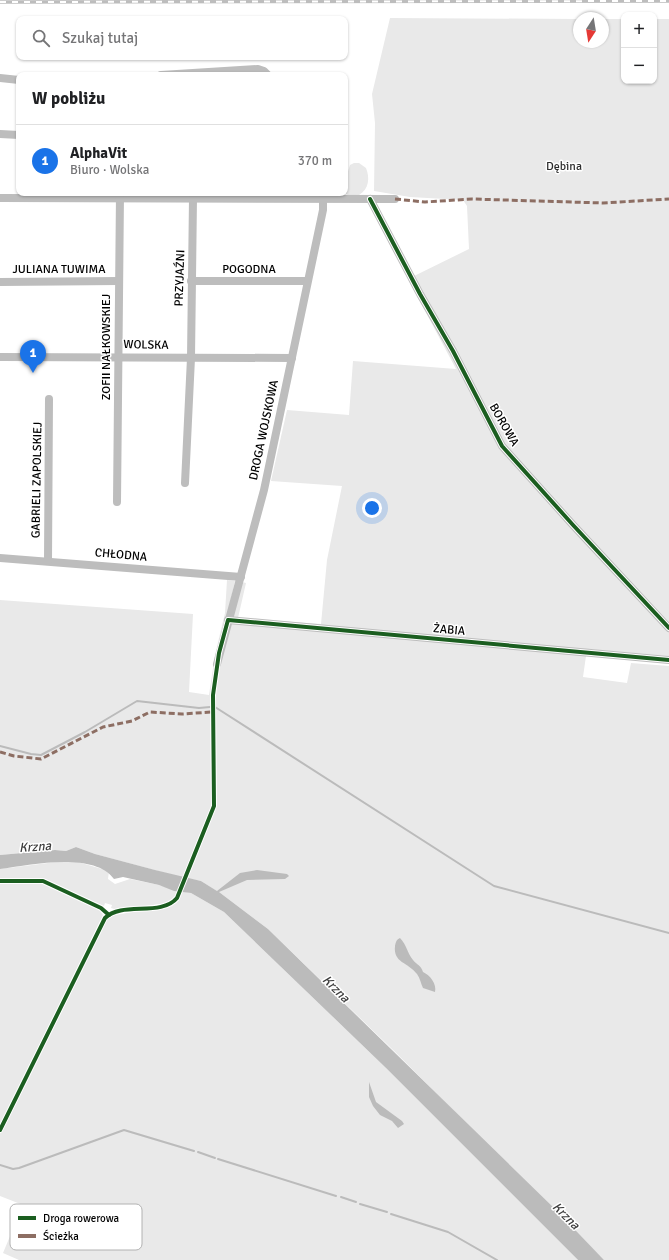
<!DOCTYPE html>
<html lang="pl">
<head>
<meta charset="utf-8">
<style>
  :root { --surface:#fff; --page:#f6f6f6; --text:#202124; --muted:#757577; --line:#e0e0e0; --accent:#1a73e8 }
  body { margin:0; font-family:Signika,sans-serif; background:var(--page); color:var(--text) }
  .controls { position:absolute; right:12px; top:12px; display:grid; overflow:hidden; border-radius:8px; box-shadow:0 1px 3px #0004 }
  .controls button { width:36px; height:36px; display:grid; place-items:center; padding:0; border:0; border-bottom:1px solid var(--line); background:var(--surface); color:var(--text); font:20px sans-serif }
  .compass { position:absolute; left:573px; top:12px; width:36px; height:36px; border-radius:50%; background:var(--surface); box-shadow:0 1px 3px #0004; rotate:192deg }
  .you { position:absolute; left:372px; top:508px; width:14px; height:14px; margin:-10px; border:3px solid #fff; border-radius:50%; background:#1a73e8; box-shadow:0 0 0 6px #1a73e833 }
  .badge { display:grid; place-items:center; width:26px; height:26px; border-radius:50%; background:var(--accent); color:#fff; font-size:13px; font-weight:700 }
  .pin { position:absolute; translate:-50% -33px; filter:drop-shadow(0 1px 2px #0008) }
  .pin::after { content:''; position:absolute; top:21px; width:14px; height:12px; background:inherit; clip-path:polygon(0 0,100% 0,50% 100%) }
  .list { margin:0; padding:0; list-style:none }
  h2 { display:flex; justify-content:space-between; align-items:center; height:52px; margin:0; padding:0 16px; font-size:17px }
  h2 small { font-size:13px; font-weight:400; color:var(--muted) }
  .list li { display:grid; grid-template-columns:26px 1fr auto; gap:12px; align-items:center; box-sizing:border-box; height:72px; padding:0 16px; border-top:1px solid var(--line) }
  .list b { display:block; font-size:15px; white-space:nowrap }
  .list p { margin:0; font-size:13px; white-space:nowrap; color:var(--muted) }
  .list em { font-size:13px; font-style:normal; color:var(--muted) }
  .icon { flex:none; width:22px; height:22px; fill:none; stroke:currentColor; stroke-width:2; stroke-linecap:round; stroke-linejoin:round }
  .map { position:relative; flex:none; width:669px; height:1260px; overflow:hidden }
  .search { position:absolute; background:var(--surface); box-shadow:0 1px 3px #0004; left:16px; top:16px; width:332px; height:44px; display:flex; align-items:center; gap:10px; box-sizing:border-box; padding:0 14px; border-radius:8px; color:var(--muted); font-size:15px }
  .panel { position:absolute; background:var(--surface); box-shadow:0 1px 3px #0004; left:16px; top:72px; width:332px; height:124px; border-radius:8px }
  .map>svg:first-child { display:block }
  .green { fill:#e9e9e9 }
  .water { fill:#bbb }
  .lines { fill:none; stroke-linecap:round; stroke-linejoin:round }
  .stream { stroke:#bbb; stroke-width:2 }
  .minor { stroke:#bdbdbd; stroke-width:8 }
  .rail-casing { stroke:#bdbdbd; stroke-width:3.5 }
  .rail { stroke:#fff; stroke-width:2; stroke-dasharray:6; stroke-linecap:butt }
  .quiet { stroke:#8d6e63; stroke-width:3; stroke-dasharray:6 3; stroke-linecap:butt }
  .cycleway-casing { stroke:#fff; stroke-width:6 }
  .cycleway { stroke:#1b5e20; stroke-width:4 }
  .labels { text-anchor:middle; dominant-baseline:central; stroke-width:3; stroke-linejoin:round; paint-order:stroke }
  .park-label { font-size:12px; fill:#2e2e2e; stroke:#fff }
  .street-label { font-size:12px; fill:#000; stroke:#fff }
  .water-label { font-size:13px; font-style:italic; fill:#3f3f3f; stroke:#fff }
  .key { fill:#fff; stroke:#b2b2b2; stroke-width:1 }
  .key-label { font-size:11px; fill:#000 }
</style>
</head>
<body>
<div class="map">
<svg width="669" height="1260" viewBox="0 0 669 1260">
  <rect width="100%" height="100%" fill="#fff"/>
  <g class="green">
    <polygon points="390,18 579,19 579,42 603,42 603,19 624,19 624,81 654,81 654,19 669,19 669,656 587,649 583,677 627,683 631,663 669,666 669,1260 604,1260 393,1050 268,929 223,895 201,881 186,878 215,803 215,687 222,648 242,582 246,583 238,618 321,624 327,560 342,486 271,481 287,410 349,415 353,361 456,369 408,279 469,249 467,206 463,200 410,197 374,191 375,123 372,94"/>
    <path d="M354,163H359L366,168C370,178 369,189 359,195H348L345,193V181L350,165Z"/>
    <polygon points="227,580 235,581 216,664 212,689 212,806 184,878 95,854 76,847 66,851 55,850 0,855 0,600 193,614 189,692 209,695 215,655 225,613"/>
    <polygon points="56,862 78,862 109,871 108,879 115,884 130,879 159,885 179,891 173,900 167,903 117,910 111,908 112,905 105,903 104,906 101,905 47,880 31,878 0,879 0,869"/>
    <polygon points="32,881 49,885 99,909 103,915 0,1126 0,883"/>
    <polygon points="180,891 191,893 224,912 386,1068 578,1260 19,1260 3,1253 23,1205 0,1196 0,1133 96,936 110,916 171,905 178,899"/>
  </g>
  <g class="water">
    <path d="M76,847L95,854L155,870L201,881L217,891L240,873L257,870L287,874L289,876L285,879L247,880L219,892L268,929L555,1209L604,1260H578L386,1068L224,912L191,893L174,891L159,885L123,877L114,879C94,851 29,865 0,869V855L55,850L66,851Z"/>
    <path d="M400,938C407,945 407,953 413,960C417,965 421,965 423,972C430,975 437,984 435,992L423,988C421,984 420,978 417,974C408,962 393,963 395,946C396,942 396,940 400,938Z"/>
    <polygon points="369,1082 376,1102 402,1121 404,1124 398,1128 392,1121 380,1115 373,1106 369,1097"/>
  </g>
  <g class="lines">
    <g class="stream">
      <polyline points="215,707 494,886 669,933"/>
      <polyline points="0,746 31,754 41,755 85,732 137,701 199,708 210,707"/>
      <polyline points="198,1152 215,1158"/>
      <polyline points="218,1159 336,1196"/>
      <polyline points="0,1165 13,1169 19,1168 124,1130 194,1151"/>
      <polyline points="341,1197 356,1202"/>
      <polyline points="360,1204 387,1212"/>
      <polyline points="391,1214 448,1232 497,1260"/>
    </g>
    <g class="minor">
      <polyline points="161,75 258,69 264,71 268,75"/>
      <polyline points="0,78 19,80"/>
      <polyline points="0,134 19,135"/>
      <polyline points="0,198 395,199"/>
      <polyline points="370,199 420,294 453,351 502,446 573,525 669,628"/>
      <polyline points="191,281 307,281"/>
      <polyline points="0,282 119,281"/>
      <polyline points="0,357 292,358"/>
      <polyline points="185,483 191,358 193,198"/>
      <polyline points="117,502 120,194"/>
      <polyline points="0,558 241,577"/>
      <polyline points="48,561 49,399"/>
      <polyline points="228,620 669,660"/>
      <polyline points="217,664 264,490 323,210 323,199"/>
    </g>
    <defs>
      <polyline id="rail" points="0,2 669,1"/>
    </defs>
    <use href="#rail" class="rail-casing"/>
    <use href="#rail" class="rail"/>
    <g class="quiet">
      <polyline points="395,199 425,202 472,199 603,203 669,199"/>
      <polyline points="0,752 14,756 41,759 103,727 132,721 150,712 182,714 212,712"/>
    </g>
    <defs>
      <g id="cycleway">
        <polyline points="370,199 420,294 453,351 502,446 573,525 669,628"/>
        <polyline points="0,881 43,881 101,908 109,915"/>
        <path d="M0,1130L105,918C122,901 161,917 177,898L214,806L213,695L219,653L228,620L669,660"/>
      </g>
    </defs>
    <use href="#cycleway" class="cycleway-casing"/>
    <use href="#cycleway" class="cycleway"/>
  </g>
  <g class="labels">
    <g class="park-label">
      <text x="564" y="166">Dębina</text>
    </g>
    <g class="street-label">
      <text x="59" y="269">JULIANA TUWIMA</text>
      <text x="249" y="269">POGODNA</text>
      <text transform="translate(180 278) rotate(-88)">PRZYJAŹNI</text>
      <text transform="translate(146 345) rotate(1)">WOLSKA</text>
      <text transform="translate(106 347) rotate(-90)">ZOFII NAŁKOWSKIEJ</text>
      <text transform="translate(504 425) rotate(60)">BOROWA</text>
      <text transform="translate(264 430) rotate(-78)">DROGA WOJSKOWA</text>
      <text transform="translate(37 480) rotate(-89)">GABRIELI ZAPOLSKIEJ</text>
      <text transform="translate(121 555) rotate(5)">CHŁODNA</text>
      <text transform="translate(449 630) rotate(5)">ŻABIA</text>
    </g>
    <g class="water-label">
      <text transform="translate(35 847) rotate(-4)">Krzna</text>
      <text transform="translate(336 989) rotate(45)">Krzna</text>
      <text transform="translate(566 1216) rotate(45)">Krzna</text>
    </g>
  </g>
  <rect x="10" y="1204" width="132" height="46" rx="6" class="key"/>
  <rect x="18" y="1216" width="18" height="4" fill="#1b5e20"/>
  <rect x="18" y="1234" width="18" height="4" fill="#8d6e63"/>
  <g class="key-label">
    <text x="43" y="1222">Droga rowerowa</text>
    <text x="43" y="1240">Ścieżka</text>
  </g>
</svg>
<div class="controls">
<button>+</button>
<button>−</button>
</div>
<svg class="compass" viewBox="-18 -18 36 36"><path d="M0-13l5 13h-10z" fill="#e53935"/><path d="M0 13l5-13h-10z" fill="#757577"/></svg>
<div class="you"></div>
<div class="pin badge" style="left:33px;top:373px">1</div>
<div class="search"><svg class="icon" aria-label="search" viewBox="0 0 24 24"><circle cx="10" cy="10" r="6"/><path d="M15 15l6 6"/></svg>Szukaj tutaj</div>
<section class="panel">
<h2>W pobliżu<small></small></h2>
<ul class="list">
<li><span class="badge">1</span><div><b>AlphaVit</b><p>Biuro · Wolska</p></div><em>370 m</em></li>
</ul>
</section>
</div>
</body>
</html>
